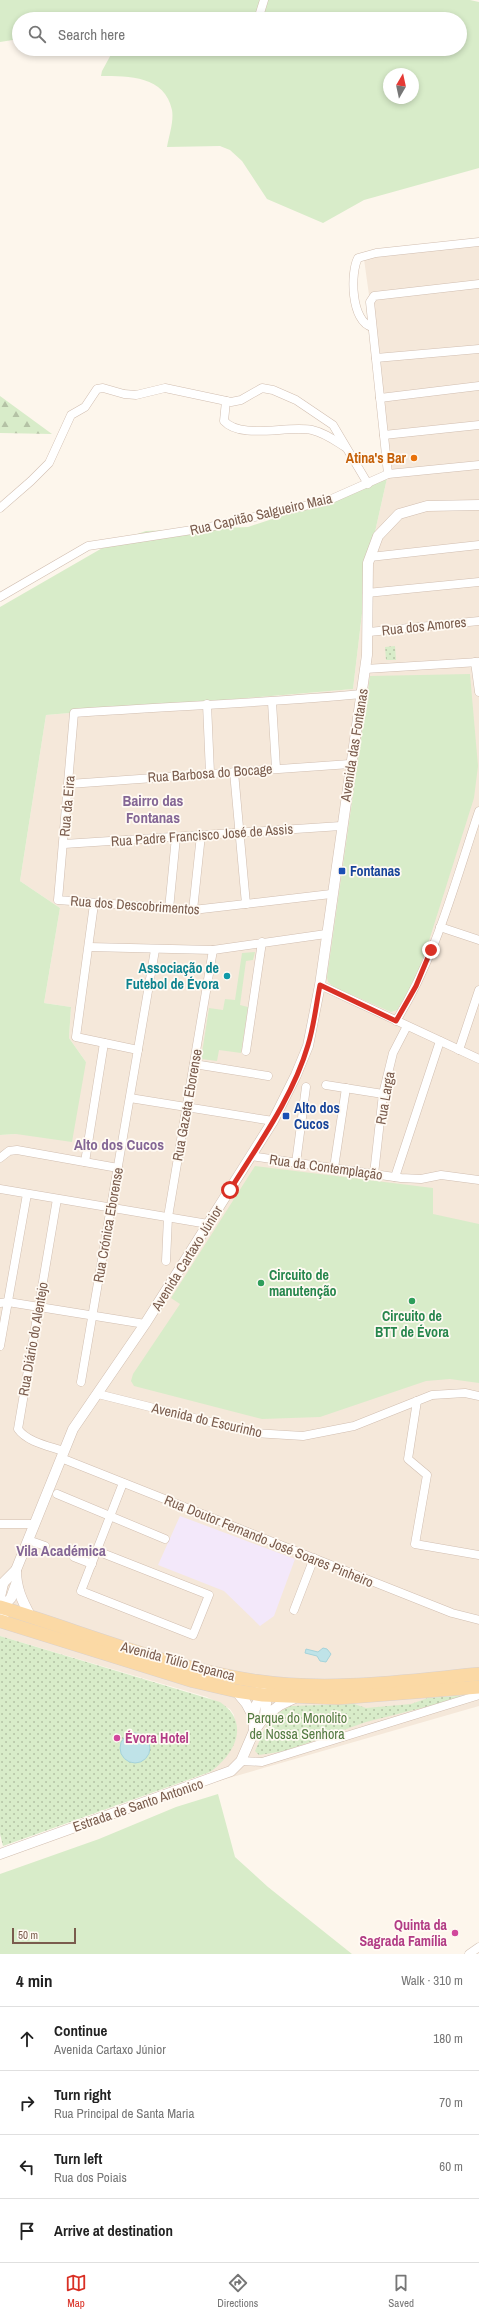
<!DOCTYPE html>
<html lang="en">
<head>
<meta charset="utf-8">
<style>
  :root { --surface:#fff; --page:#f2f2f2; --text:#222; --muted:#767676; --line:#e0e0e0; --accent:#d93025 }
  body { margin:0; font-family:"Archivo Narrow",sans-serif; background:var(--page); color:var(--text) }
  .compass { position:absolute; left:383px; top:68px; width:36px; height:36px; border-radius:50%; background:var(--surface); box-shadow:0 2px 6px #0003; rotate:9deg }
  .scale { position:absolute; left:12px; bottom:10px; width:64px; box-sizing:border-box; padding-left:4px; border:2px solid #7a5c4d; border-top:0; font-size:11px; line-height:14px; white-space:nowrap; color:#7a5c4d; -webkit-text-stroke:3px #fffaf3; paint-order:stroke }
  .stop { position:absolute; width:12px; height:12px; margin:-9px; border:3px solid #d93025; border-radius:50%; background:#fff }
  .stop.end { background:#d93025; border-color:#fff; box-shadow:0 1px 4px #0008 }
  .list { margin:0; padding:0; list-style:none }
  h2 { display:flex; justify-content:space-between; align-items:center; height:52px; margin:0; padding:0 16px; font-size:17px }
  h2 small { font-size:13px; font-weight:400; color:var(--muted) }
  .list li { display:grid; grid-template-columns:26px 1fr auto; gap:12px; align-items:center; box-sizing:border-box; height:64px; padding:0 16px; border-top:1px solid var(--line) }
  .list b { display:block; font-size:15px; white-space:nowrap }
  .list p { margin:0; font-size:13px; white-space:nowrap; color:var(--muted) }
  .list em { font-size:13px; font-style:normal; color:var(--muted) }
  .icon { flex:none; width:22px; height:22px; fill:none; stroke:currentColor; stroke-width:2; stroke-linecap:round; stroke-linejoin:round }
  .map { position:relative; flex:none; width:479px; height:1954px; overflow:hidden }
  .search { position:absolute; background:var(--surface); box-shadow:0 2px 6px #0003; left:12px; right:12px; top:12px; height:44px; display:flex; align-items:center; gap:10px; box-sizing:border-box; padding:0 14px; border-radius:22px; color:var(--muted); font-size:15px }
  .sheet { height:308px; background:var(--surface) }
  nav { display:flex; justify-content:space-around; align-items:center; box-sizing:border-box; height:56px; border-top:1px solid var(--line); background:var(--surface); font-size:11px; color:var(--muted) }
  nav a { display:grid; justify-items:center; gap:2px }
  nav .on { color:var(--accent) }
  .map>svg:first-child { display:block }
  .residential { fill:#f5e8da }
  .education { fill:#f3e8fa }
  .grass { fill:#d8ecc9; fill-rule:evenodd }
  .forest { fill:url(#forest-firs) }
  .park { fill:url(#park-dots) }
  .water { fill:#bfe3e8; stroke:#a5d3da }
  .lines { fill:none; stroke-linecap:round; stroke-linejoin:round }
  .minor-casing { stroke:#d1beb0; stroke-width:9 }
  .tertiary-casing { stroke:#d1beb0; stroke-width:11 }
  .primary-casing { stroke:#dad1cd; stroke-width:14 }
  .minor { stroke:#fff; stroke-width:8 }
  .tertiary { stroke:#fff; stroke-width:10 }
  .primary { stroke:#fbd9a5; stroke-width:13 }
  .route { stroke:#d93025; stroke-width:5 }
  .food-dot { fill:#e8710a; stroke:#fffaf3; stroke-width:1.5 }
  .transit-dot { fill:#1a4fb4; stroke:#fffaf3; stroke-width:1.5 }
  .culture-dot { fill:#0f9aa8; stroke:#fffaf3; stroke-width:1.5 }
  .leisure-dot { fill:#2e9e5b; stroke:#fffaf3; stroke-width:1.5 }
  .hotel-dot { fill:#d1479c; stroke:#fffaf3; stroke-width:1.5 }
  .labels { text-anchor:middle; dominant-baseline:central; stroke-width:3.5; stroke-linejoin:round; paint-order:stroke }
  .food-label { font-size:14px; font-weight:bold; fill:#c56008; stroke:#fffaf3; text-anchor:end }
  .street-label { font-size:14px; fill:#7a5c4d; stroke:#fffaf3 }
  .transit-label { font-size:14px; font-weight:bold; fill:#164399; stroke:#fffaf3; text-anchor:start }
  .culture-label { font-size:14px; font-weight:bold; fill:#0d838f; stroke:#fffaf3; text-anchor:end }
  .leisure-label { font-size:14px; font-weight:bold; fill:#27864d; stroke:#fffaf3; text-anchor:start }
  .park-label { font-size:14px; fill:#537a41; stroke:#fffaf3 }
  .hotel-label { font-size:14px; font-weight:bold; fill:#b23c85; stroke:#fffaf3; text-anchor:start }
  .neighbourhood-label { font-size:15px; font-weight:bold; fill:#846695; stroke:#fffaf3 }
</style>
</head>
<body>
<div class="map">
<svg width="479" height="1954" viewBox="0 0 479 1954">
  <defs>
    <pattern id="forest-firs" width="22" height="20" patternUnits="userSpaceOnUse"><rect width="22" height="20" fill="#d8ecc9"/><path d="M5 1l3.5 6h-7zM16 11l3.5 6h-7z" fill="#b4c2a5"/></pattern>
    <pattern id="park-dots" width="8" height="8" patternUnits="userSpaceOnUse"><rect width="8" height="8" fill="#d8ecc9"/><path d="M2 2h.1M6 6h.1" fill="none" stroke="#b4c2a5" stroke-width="1.8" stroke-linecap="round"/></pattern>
  </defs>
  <rect width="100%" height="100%" fill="#fdf6ec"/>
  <polygon class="residential" points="479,240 479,1706 215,1782 210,1772 218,1765 230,1751 236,1734 234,1715 230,1709 207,1697 0,1636 0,1135 16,1134 86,1062 69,1038 71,1007 44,1003 60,908 20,881 46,715 353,689 368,563 388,474 370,302 363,252"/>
  <polygon class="education" points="180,1516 295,1559 274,1616 260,1626 224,1591 158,1565"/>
  <g class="grass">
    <path d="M0,0H470L479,2V168L364,200L323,223L267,199L242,161L230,150L220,146L167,147C169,136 174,121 172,110C165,76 129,76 101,76L102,71L114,49H460V19H19V39L0,42ZM389,74H413V98H389Z"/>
    <polygon points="388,474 368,563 353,689 46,715 20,881 60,908 44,1003 71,1007 69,1038 86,1062 72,1142 16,1134 0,1135 0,607 111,543 146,531 248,527 327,501"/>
    <polygon points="470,674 478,766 474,798 427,947 415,980 397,1010 391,1012 334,987 328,982 327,977 370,676"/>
    <polygon points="255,952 253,960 246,961 240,1005 248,1007 241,1053 219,1050 217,1061 201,1059 209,1008 223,1010 225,999 235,1000 242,953"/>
    <polygon points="255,1166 433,1188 433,1214 479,1224 479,1383 450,1379 426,1381 320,1417 262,1419 134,1386 131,1381 133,1374 180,1304 171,1298"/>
    <polygon points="218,1794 235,1857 268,1887 352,1954 0,1954 0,1874 99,1839 176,1807"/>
  </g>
  <polygon class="forest" points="0,396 52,434 0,433"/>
  <g class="park">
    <polygon points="395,646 396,660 386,660 385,647"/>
    <path d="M0,1636L220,1702C251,1723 235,1754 210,1772L3,1846L0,1834Z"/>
    <polygon points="473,1695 366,1722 285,1751 259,1755 255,1751 266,1726 277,1713 291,1706 354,1704 366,1708 411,1704 428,1698"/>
  </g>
  <g class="water">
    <polygon points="323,1648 327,1649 331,1654 326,1662 320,1661 317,1656 305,1653 306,1649 318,1652"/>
    <circle cx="135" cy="1748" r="15"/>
  </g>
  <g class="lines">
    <defs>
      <g id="minor">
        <polyline points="260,13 264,0"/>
        <path d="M372,327C351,322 350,273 358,258L376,253L479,242"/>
        <polyline points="376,358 479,349"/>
        <polyline points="380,398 479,386"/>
        <path d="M226,401L224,421C241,440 288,425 312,430C325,433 334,440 345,447"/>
        <polyline points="384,435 479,425"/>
        <polyline points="388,474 370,302 374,296 479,284"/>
        <polyline points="0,508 31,481 49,463 71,415 85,407 97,389 103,388 124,394 136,395 165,388 231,402 241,400 262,388 273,390 296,400 333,425 368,484"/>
        <polyline points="370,557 479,545"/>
        <polyline points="367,593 479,582"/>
        <polyline points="0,597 88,546 205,528 327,501 388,474 479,465"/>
        <polyline points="369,632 479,621"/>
        <polyline points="475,662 479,692"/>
        <polyline points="365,669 479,662"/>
        <polyline points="272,702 276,768"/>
        <polyline points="207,704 210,773"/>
        <polyline points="234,772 246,904"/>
        <polyline points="69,784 350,764"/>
        <polyline points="64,844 341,826"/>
        <path d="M331,894L193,910L58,900L74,713C170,706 266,703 361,694"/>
        <polyline points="94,904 76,1037 138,1050"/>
        <polyline points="169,909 176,837"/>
        <polyline points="193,910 201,835"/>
        <polyline points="440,927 479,940"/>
        <polyline points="89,947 213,950 326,934"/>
        <polyline points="320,985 479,1059"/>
        <path d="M396,1021C436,957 455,882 479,811"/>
        <polyline points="459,1050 479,990"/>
        <polyline points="246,1051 262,942"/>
        <polyline points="194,1064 268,1076"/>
        <polyline points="326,1085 383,1094"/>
        <polyline points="130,1098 273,1121"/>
        <polyline points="251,1156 401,1178 421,1179 441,1175 479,1180"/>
        <polyline points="0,1158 9,1151 17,1150 118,1168"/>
        <polyline points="85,1162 104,1043"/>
        <polyline points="296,1163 306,1087"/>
        <polyline points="334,1168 346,1088"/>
        <polyline points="374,1174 383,1094 393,1053 407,1026"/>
        <polyline points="395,1177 440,1041"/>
        <polyline points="0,1189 208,1224"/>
        <path d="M57,1199L18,1429C27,1442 49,1446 63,1451"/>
        <polyline points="166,1261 168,1217 213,950"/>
        <polyline points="0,1303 8,1302 145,1324"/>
        <polyline points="0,1346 27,1194"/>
        <polyline points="81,1382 155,950"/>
        <polyline points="98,1394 254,1433 303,1436 354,1426 432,1395 465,1393 479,1396"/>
        <polyline points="417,1401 408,1459 427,1475 415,1544 479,1555"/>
        <polyline points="61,1458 452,1613 479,1620"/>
        <polyline points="57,1494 165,1539"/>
        <polyline points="0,1524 34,1524"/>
        <polyline points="28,1540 45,1546"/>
        <polyline points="97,1551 209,1595 193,1635 81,1591 123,1483"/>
        <polyline points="74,1557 92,1564"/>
        <polyline points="294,1610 314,1558"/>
        <polyline points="241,1761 262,1762 479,1695"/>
        <polyline points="469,1954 479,1947"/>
      </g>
      <g id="tertiary">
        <path d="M16,1570C16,1588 22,1601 31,1617"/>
        <polyline points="3,1584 0,1597 5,1613"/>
        <polyline points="0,1586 16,1570 73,1429 145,1324 273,1121 296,1075 308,1046 320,985 367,655 368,563 378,536 399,514 427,506 479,505"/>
        <polyline points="0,1609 11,1598 16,1584"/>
        <polyline points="236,1691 246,1703 253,1716"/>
        <polyline points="265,1716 280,1705 297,1697"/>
        <path d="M254,1731C253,1715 253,1702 267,1692"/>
        <polyline points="0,1854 231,1771 241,1761 254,1731 265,1716 266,1703 260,1690"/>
      </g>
      <g id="primary">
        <path d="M0,1607C83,1632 171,1669 256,1681C330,1692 405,1681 479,1674"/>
        <polyline points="0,1621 193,1681 236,1691 263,1695 338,1698 479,1687"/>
      </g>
    </defs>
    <use href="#minor" class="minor-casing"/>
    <use href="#tertiary" class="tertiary-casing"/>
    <use href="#primary" class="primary-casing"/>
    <use href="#minor" class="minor"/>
    <use href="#tertiary" class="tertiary"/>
    <use href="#primary" class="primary"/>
  </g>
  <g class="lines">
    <path class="route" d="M230,1190C258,1145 293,1097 308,1045C314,1026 316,1005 320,985L396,1021L416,986L431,950"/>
  </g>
  <circle class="food-dot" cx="414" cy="458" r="4"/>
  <g class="transit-dot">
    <rect x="338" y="867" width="8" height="8" rx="2"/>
    <rect x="282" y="1112" width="8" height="8" rx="2"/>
  </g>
  <circle class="culture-dot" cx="227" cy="976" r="4"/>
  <g class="leisure-dot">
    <circle cx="261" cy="1283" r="4"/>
    <circle cx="412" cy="1301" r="4"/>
  </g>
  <g class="hotel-dot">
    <circle cx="117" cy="1738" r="4"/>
    <circle cx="455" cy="1933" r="4"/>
  </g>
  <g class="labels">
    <g class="food-label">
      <text x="406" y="458">Atina's Bar</text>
    </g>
    <g class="street-label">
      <text transform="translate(261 514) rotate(-13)">Rua Capitão Salgueiro Maia</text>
      <text transform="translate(424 626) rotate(-6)">Rua dos Amores</text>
      <text transform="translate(354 745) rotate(-81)">Avenida das Fontanas</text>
      <text transform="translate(210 773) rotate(-4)">Rua Barbosa do Bocage</text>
      <text transform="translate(67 806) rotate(-85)">Rua da Eira</text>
      <text transform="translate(202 835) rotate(-4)">Rua Padre Francisco José de Assis</text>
      <text transform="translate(135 905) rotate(4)">Rua dos Descobrimentos</text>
      <text transform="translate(385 1098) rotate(-80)">Rua Larga</text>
      <text transform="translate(187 1105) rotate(-80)">Rua Gazeta Eborense</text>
      <text transform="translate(326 1167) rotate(8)">Rua da Contemplação</text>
      <text transform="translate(108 1225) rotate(-80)">Rua Crónica Eborense</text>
      <text transform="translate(187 1258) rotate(-58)">Avenida Cartaxo Júnior</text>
      <text transform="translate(33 1339) rotate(-80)">Rua Diário do Alentejo</text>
      <text transform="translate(207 1420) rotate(13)">Avenida do Escurinho</text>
      <text transform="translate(269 1541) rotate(22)">Rua Doutor Fernando José Soares Pinheiro</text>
      <text transform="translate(178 1661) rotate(15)">Avenida Túlio Espanca</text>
      <text transform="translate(138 1805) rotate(-19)">Estrada de Santo Antonico</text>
    </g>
    <g class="transit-label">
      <text x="350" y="871">Fontanas</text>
      <text x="294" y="1108">Alto dos<tspan x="294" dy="16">Cucos</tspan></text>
    </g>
    <g class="culture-label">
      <text x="219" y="968">Associação de<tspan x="219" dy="16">Futebol de Évora</tspan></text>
    </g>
    <g class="leisure-label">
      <text x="269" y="1275">Circuito de<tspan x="269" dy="16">manutenção</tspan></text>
      <text x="412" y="1316" text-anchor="middle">Circuito de<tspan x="412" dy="16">BTT de Évora</tspan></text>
    </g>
    <g class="park-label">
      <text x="297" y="1718">Parque do Monolito<tspan x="297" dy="16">de Nossa Senhora</tspan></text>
    </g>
    <g class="hotel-label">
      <text x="125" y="1738">Évora Hotel</text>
      <text x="447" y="1925" text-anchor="end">Quinta da<tspan x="447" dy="16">Sagrada Família</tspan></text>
    </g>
    <g class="neighbourhood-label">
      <text x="153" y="800">Bairro das<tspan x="153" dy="17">Fontanas</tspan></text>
      <text x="119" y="1144">Alto dos Cucos</text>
      <text x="61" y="1550">Vila Académica</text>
    </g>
  </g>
</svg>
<svg class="compass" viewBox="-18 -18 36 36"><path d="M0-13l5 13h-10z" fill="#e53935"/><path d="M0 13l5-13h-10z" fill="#767676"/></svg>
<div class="scale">50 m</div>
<div class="stop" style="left:230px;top:1190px"></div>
<div class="stop end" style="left:431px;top:950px"></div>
<div class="search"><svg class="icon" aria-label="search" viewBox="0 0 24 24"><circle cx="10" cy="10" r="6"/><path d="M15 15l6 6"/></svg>Search here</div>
</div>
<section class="sheet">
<h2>4 min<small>Walk · 310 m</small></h2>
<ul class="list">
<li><svg class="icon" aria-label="ahead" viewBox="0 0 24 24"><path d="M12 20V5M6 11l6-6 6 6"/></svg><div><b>Continue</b><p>Avenida Cartaxo Júnior</p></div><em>180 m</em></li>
<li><svg class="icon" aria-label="right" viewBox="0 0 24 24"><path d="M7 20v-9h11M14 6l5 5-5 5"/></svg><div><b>Turn right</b><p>Rua Principal de Santa Maria</p></div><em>70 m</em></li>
<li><svg class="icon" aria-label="left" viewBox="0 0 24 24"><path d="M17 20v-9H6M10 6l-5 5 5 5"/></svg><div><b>Turn left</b><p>Rua dos Poiais</p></div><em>60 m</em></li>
<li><svg class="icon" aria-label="arrive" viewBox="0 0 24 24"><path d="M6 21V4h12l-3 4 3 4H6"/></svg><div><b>Arrive at destination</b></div></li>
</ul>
</section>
<nav>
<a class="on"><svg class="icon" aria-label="map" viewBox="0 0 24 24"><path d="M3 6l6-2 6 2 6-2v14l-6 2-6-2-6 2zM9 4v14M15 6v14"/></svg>Map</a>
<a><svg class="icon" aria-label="directions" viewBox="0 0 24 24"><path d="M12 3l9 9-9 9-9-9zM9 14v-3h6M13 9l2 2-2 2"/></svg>Directions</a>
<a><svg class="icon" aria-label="saved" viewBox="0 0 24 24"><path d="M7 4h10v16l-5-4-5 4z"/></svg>Saved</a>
</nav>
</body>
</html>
